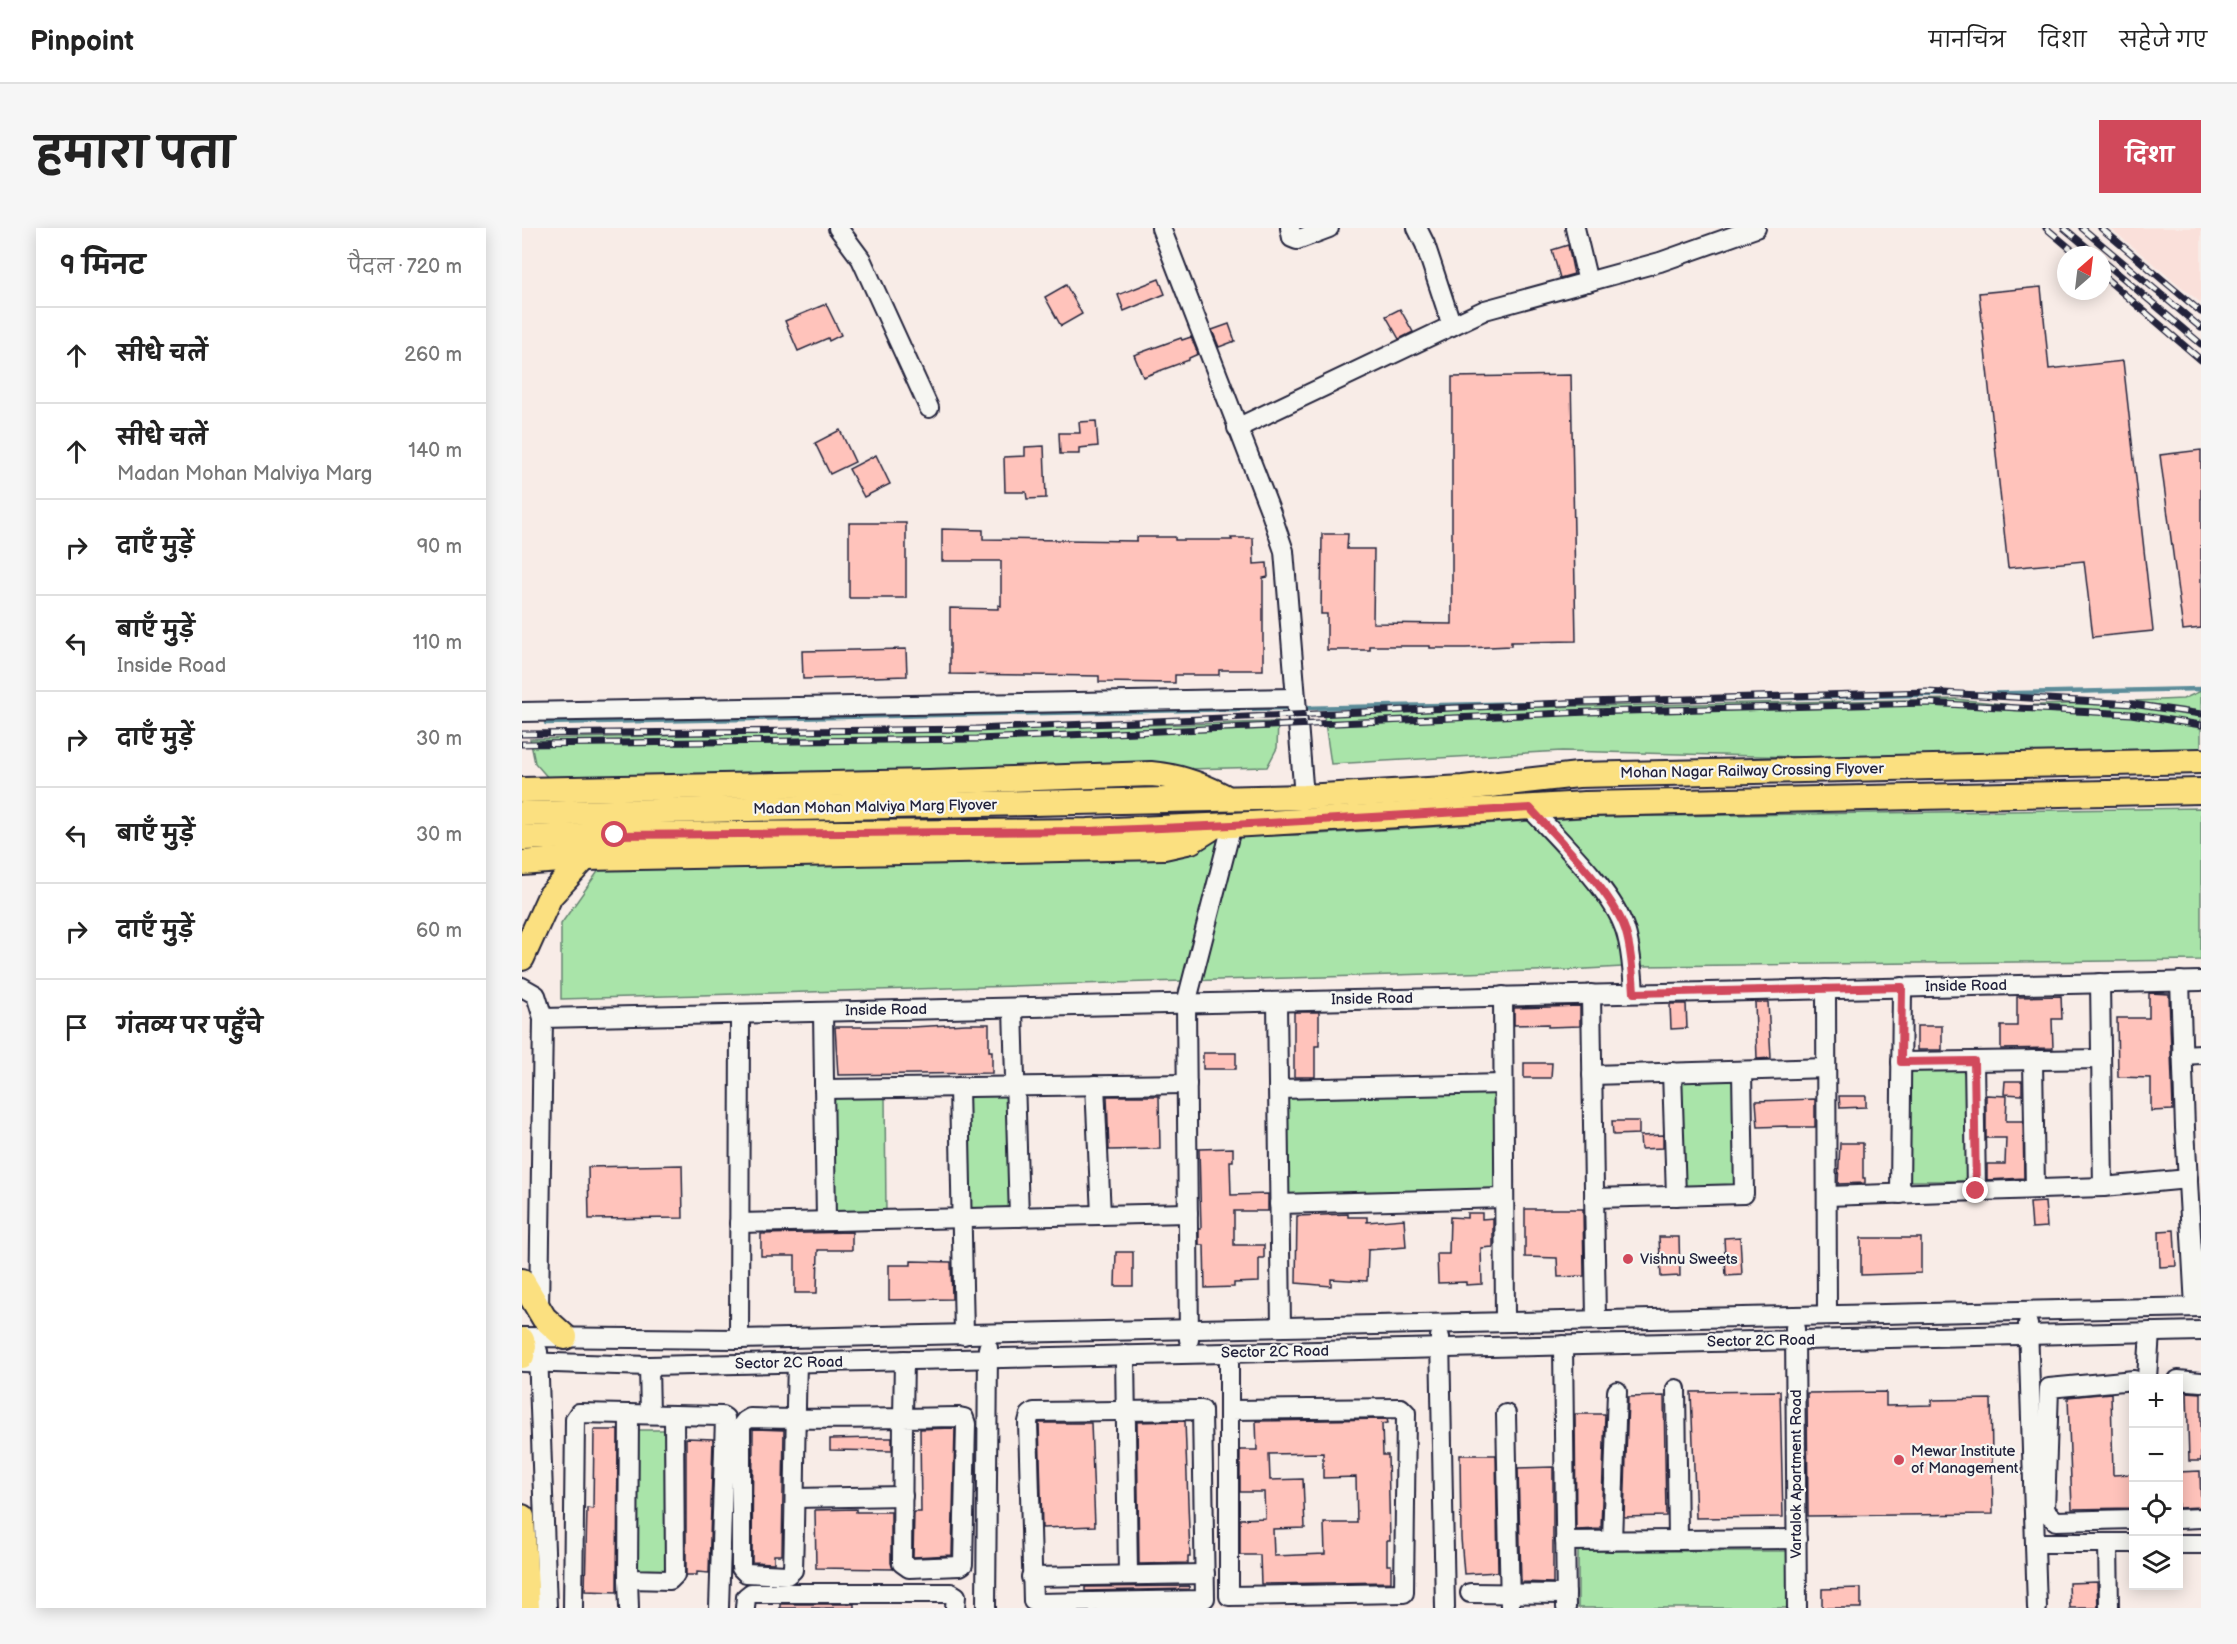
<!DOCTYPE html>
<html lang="hi">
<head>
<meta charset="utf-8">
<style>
  :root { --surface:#fff; --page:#f6f6f6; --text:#222; --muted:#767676; --line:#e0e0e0; --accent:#d1495b }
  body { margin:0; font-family:"Balsamiq Sans","Playpen Sans Deva",sans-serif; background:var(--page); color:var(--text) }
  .controls { position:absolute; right:18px; bottom:18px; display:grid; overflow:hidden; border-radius:0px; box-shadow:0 3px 15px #0003 }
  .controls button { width:54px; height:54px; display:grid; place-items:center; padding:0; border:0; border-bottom:2px solid var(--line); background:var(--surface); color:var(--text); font:30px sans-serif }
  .compass { position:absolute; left:1535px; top:18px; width:54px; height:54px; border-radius:50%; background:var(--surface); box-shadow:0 3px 15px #0003; rotate:28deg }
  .stop { position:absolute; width:18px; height:18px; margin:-14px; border:4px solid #d1495b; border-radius:50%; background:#fff }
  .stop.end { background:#d1495b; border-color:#fff; box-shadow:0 2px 6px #0008 }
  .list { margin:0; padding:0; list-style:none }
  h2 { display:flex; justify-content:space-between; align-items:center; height:78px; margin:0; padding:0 24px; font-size:26px }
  h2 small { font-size:20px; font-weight:400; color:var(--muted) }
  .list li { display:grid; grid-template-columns:39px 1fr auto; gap:18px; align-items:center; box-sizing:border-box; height:96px; padding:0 24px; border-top:2px solid var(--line) }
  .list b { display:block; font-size:22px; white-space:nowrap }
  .list p { margin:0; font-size:20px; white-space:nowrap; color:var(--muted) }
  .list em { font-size:20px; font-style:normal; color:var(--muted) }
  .icon { flex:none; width:33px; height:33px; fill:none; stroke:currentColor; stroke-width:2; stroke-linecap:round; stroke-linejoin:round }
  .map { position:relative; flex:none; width:1679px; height:1380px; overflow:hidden; border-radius:0px }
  header { display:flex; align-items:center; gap:36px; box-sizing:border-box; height:84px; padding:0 30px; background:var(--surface); border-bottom:2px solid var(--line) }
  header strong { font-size:28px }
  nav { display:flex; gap:33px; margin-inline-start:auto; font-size:21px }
  .intro { display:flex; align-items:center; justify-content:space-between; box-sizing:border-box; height:144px; padding:0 36px }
  h1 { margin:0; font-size:42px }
  .button { padding:15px 27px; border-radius:0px; background:var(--accent); color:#fff; font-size:21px; font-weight:700 }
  main { display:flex; gap:36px; padding:0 36px }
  aside { flex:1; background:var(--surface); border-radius:0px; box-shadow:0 3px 15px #0003 }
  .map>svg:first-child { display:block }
  .built { fill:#fae0da }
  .green { fill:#a9e4a9; stroke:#668372; stroke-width:1.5 }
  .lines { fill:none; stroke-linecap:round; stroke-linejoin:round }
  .stream { stroke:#5c8c99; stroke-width:4.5 }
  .building { fill:#ffc3bb; stroke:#22223b; stroke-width:1.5; fill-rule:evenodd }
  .minor-casing { stroke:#22223b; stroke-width:22 }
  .major-casing { stroke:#22223b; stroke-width:28 }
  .minor { stroke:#f6f6f2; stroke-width:18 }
  .major { stroke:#fbe080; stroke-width:24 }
  .rail-casing { stroke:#22223b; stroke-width:7 }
  .rail { stroke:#f6f6f2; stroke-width:4.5; stroke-dasharray:14; stroke-linecap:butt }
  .route { stroke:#d1495b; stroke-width:8 }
  .poi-dot { fill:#d1495b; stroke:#f6f6f2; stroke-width:2 }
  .labels { text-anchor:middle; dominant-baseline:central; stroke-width:4.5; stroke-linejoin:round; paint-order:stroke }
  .street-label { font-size:15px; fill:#22223b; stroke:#f6f6f2 }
  .poi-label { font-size:15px; fill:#22223b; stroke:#f6f6f2; text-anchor:start }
</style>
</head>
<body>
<header>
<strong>Pinpoint</strong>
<nav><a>मानचित्र</a><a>दिशा</a><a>सहेजे गए</a></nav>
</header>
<div class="intro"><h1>हमारा पता</h1><a class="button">दिशा</a></div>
<main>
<aside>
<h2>9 मिनट<small>पैदल · 720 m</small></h2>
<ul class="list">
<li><svg class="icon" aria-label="ahead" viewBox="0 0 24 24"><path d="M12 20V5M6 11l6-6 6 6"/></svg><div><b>सीधे चलें</b></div><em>260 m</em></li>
<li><svg class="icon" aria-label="ahead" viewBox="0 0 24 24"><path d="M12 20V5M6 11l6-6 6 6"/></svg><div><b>सीधे चलें</b><p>Madan Mohan Malviya Marg</p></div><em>140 m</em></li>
<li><svg class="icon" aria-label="right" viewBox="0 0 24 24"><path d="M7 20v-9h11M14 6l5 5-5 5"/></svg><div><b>दाएँ मुड़ें</b></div><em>90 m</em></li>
<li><svg class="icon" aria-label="left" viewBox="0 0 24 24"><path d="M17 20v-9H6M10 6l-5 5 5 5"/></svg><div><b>बाएँ मुड़ें</b><p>Inside Road</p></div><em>110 m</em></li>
<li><svg class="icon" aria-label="right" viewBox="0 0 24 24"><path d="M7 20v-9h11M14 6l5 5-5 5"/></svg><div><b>दाएँ मुड़ें</b></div><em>30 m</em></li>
<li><svg class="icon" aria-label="left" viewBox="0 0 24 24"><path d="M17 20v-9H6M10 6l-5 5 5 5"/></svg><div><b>बाएँ मुड़ें</b></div><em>30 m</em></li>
<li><svg class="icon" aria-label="right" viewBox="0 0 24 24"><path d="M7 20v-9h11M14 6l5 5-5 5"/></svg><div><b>दाएँ मुड़ें</b></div><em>60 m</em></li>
<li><svg class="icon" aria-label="arrive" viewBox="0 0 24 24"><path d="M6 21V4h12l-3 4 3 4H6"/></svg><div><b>गंतव्य पर पहुँचे</b></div></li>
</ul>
</aside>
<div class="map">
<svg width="1679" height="1380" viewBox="0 0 1679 1380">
  <rect width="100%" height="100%" fill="#f8ece7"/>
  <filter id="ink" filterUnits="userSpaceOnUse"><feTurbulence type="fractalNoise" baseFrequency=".0167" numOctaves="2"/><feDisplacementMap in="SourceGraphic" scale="12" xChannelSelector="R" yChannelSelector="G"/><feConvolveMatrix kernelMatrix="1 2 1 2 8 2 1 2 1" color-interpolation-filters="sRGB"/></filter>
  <g filter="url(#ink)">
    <polygon class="built" points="1588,0 1679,0 1679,75"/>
    <g class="green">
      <polygon points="1679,463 1679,521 1356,531 1040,523 809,536 802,488 970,480 1434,471 1500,478 1661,471"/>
      <polygon points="756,494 755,520 745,539 160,554 28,552 13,535 8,511"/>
      <polygon points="1679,580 1679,732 1119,738 1046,742 39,771 39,696 77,642 121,621 780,607 1074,589"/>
      <polygon points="1386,842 1447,842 1448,953 1387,953"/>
      <polygon points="1157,850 1215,850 1217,962 1159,963"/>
      <polygon points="974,863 976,965 764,968 762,866"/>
      <polygon points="488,864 491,984 445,985 442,865"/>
      <polygon points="307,867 363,867 364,987 308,986"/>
      <polygon points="115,1202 147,1202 145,1343 114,1342"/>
      <rect x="1056" y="1323" width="210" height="57"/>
    </g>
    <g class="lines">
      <g class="stream">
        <polyline points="779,480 1679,461"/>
        <polyline points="24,495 770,480"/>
      </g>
    </g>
    <g class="building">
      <polygon points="1046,17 1052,46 1038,50 1030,22"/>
      <polygon points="637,51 643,66 602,83 596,67"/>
      <polygon points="544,57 560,86 539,98 523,69"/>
      <polygon points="1519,59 1527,141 1601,133 1631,403 1571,409 1562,333 1486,340 1457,65"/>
      <polygon points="304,76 319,107 307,113 306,110 276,123 263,93"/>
      <polygon points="878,81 891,104 877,111 864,88"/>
      <polygon points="707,96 713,113 697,119 690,102"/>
      <polygon points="669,109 676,126 667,130 667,132 621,149 612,127 659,110 660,112"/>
      <polygon points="1049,147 1054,413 989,414 989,418 944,420 908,420 908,418 848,418 848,422 805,422 805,386 799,386 800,306 826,306 825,321 852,321 851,395 930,396 930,149"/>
      <polygon points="574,193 576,218 557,220 557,226 538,226 537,205 558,205 557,194"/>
      <polygon points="318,202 333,234 308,246 293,215"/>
      <polygon points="522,218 524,270 505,271 504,264 483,264 482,229 503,228 503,219"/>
      <polygon points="1679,222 1679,400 1661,402 1638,227"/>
      <polygon points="354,227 368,256 342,269 327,241"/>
      <rect x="327" y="295" width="57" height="75"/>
      <polygon points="420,301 461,302 461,311 615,313 615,309 653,309 653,312 710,312 709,310 731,310 732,336 745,335 746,349 741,350 741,442 697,442 697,447 653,447 653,455 577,454 577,448 428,446 428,380 476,381 476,377 479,378 479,333 420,333"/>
      <polygon points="384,421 385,448 281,451 280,423"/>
      <polygon points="1627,765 1647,766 1651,882 1629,883 1629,850 1596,849 1595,790 1627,790"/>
      <polygon points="1539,768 1540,791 1530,791 1531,820 1479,821 1479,798 1495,798 1495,769"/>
      <polygon points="1233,774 1246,774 1249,830 1235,831"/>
      <polygon points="1148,776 1164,776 1165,800 1149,801"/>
      <polygon points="1058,778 1058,798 1026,799 1026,796 992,797 992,780"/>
      <polygon points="772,784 797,784 797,818 793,818 793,849 772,849"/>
      <polygon points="444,796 467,796 467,823 470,823 470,845 316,847 313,799 390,799"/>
      <rect x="1395" y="798" width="25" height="24"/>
      <rect x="681" y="825" width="33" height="16"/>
      <polygon points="1002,835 1030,835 1029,850 1002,850"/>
      <polygon points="1483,853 1500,853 1500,867 1482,866"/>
      <polygon points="1464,867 1485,868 1484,893 1501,893 1502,950 1465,952 1465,936 1483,936 1484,910 1464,910"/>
      <polygon points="585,868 637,868 638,921 587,922"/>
      <polygon points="1317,868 1344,868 1344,879 1318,880"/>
      <polygon points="1293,871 1293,899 1266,899 1266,898 1236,899 1234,873"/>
      <polygon points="1090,893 1117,893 1117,906 1091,907"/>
      <polygon points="1141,907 1141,920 1119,921 1118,908"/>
      <polygon points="1318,915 1341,915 1341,950 1343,950 1343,955 1316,956"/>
      <polygon points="711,920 711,933 708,933 709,967 746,966 746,983 712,983 712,1017 742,1017 742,1030 737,1030 737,1054 712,1055 712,1059 683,1060 682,1017 677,1017 677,1001 679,1001 677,921"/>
      <polygon points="160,937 161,990 67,991 66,939"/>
      <polygon points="1523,974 1525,999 1510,1000 1508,975"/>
      <polygon points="1003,981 1061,981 1062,1048 1036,1049 1035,1030 1003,1029"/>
      <polygon points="945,985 960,985 960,991 971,990 971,1019 959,1020 960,1056 944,1057 944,1054 916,1055 915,1026 927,1026 928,989 945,990"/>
      <polygon points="826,986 826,989 845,989 845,994 882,991 884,1019 846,1022 845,1053 809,1051 809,1058 774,1055 775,988"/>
      <polygon points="1652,1002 1654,1038 1638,1039 1637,1003"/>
      <polygon points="330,1004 330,1022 296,1022 295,1065 273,1065 273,1028 239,1028 239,1006"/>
      <polygon points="1137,1009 1157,1009 1158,1048 1139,1049"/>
      <polygon points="1218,1009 1220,1047 1204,1048 1202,1010"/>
      <polygon points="1339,1010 1399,1010 1399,1045 1339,1047"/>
      <polygon points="594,1024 611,1024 611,1058 593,1058"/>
      <polygon points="389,1033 429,1034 430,1071 367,1072 367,1037 389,1037"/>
      <polygon points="1258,1163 1261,1289 1174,1290 1169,1164"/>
      <polygon points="1364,1164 1364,1178 1410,1177 1410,1172 1469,1171 1471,1286 1286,1288 1285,1165"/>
      <polygon points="1665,1164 1679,1165 1679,1233 1667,1233"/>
      <polygon points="1589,1165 1591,1247 1611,1246 1611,1280 1550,1281 1546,1169"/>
      <polygon points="1142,1168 1144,1288 1102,1289 1106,1169"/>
      <polygon points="1053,1186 1083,1186 1079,1301 1054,1302"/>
      <path d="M865,1191L866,1195L860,1196L861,1227H866L868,1313H865V1337H869V1354L739,1356L738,1327H718V1291L743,1290L742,1264H718V1222H735L734,1193ZM801,1225V1250L834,1249L835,1295H802L803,1326L752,1328L751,1301L783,1300L781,1251L748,1252L747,1226Z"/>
      <polygon points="663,1193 668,1329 666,1329 666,1335 617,1336 615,1194"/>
      <polygon points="517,1195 569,1195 573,1298 520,1300"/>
      <polygon points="433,1200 430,1327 391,1329 392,1284 399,1284 398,1201"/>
      <polygon points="231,1201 262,1202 260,1327 252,1327 252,1335 230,1334"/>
      <polygon points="72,1202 96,1202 95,1364 63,1363 65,1280 71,1281"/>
      <polygon points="164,1210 191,1211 187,1345 175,1344 175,1347 164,1347"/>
      <polygon points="354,1210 370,1210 370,1223 308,1222 308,1211"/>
      <polygon points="938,1227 974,1227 976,1344 942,1346 939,1310"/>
      <polygon points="1031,1239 1031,1355 999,1354 996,1240"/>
      <polygon points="1678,1243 1679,1279 1656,1280 1656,1244"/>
      <polygon points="334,1281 334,1284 369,1284 369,1335 371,1341 294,1340 293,1282"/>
      <polygon points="1575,1354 1576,1380 1548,1380 1547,1355"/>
      <polygon points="667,1358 667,1361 563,1363 563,1359"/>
      <polygon points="1339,1360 1339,1380 1300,1380 1300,1361"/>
      <rect x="258" y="1376" width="74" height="4"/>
    </g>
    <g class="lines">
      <defs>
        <g id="minor">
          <polyline points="316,0 339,31 407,180"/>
          <polyline points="639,0 749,285 762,323 782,569"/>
          <polyline points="768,0 770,10 775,12 807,0"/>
          <polyline points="895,0 903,16 930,98"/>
          <polyline points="1053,0 1066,54"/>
          <polyline points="715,200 963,82 1138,34 1234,0"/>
          <polyline points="0,484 774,470"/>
          <path d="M1008,580C1036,611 1086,659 1101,696C1109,714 1111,746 1112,765"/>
          <polyline points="1658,753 1663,900 1673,1079"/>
          <polyline points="1578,755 1581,959"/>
          <polyline points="0,759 14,767 21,790 17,1084"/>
          <polyline points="1304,761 1305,1087"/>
          <polyline points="1069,766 1074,1092"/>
          <polyline points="981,768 983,1094"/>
          <polyline points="755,774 759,1099"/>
          <polyline points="491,780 497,989"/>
          <polyline points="301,784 304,993"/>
          <polyline points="21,790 1679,753"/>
          <polyline points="1660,827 1679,826"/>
          <polyline points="1511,832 1513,961"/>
          <polyline points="1452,833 1454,963"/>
          <polyline points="1379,834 1579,831"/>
          <polyline points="1150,844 1154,968"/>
          <polyline points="1070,847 1304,840"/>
          <polyline points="573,857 579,987"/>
          <polyline points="437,859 442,1107"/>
          <polyline points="302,861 665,856"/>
          <polyline points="756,861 981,856"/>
          <polyline points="1378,966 1380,759"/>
          <polyline points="1305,968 1581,959 1666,951"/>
          <polyline points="1072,970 1222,966 1220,843"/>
          <polyline points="757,976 982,970"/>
          <polyline points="217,995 666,985"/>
          <polyline points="1506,1096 1515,1380"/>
          <polyline points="1273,1100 1275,1380"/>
          <polyline points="0,1109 217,1111 1679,1079"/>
          <polyline points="918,1109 923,1380"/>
          <polyline points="217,1111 218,786"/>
          <polyline points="667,1112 664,776 710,597"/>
          <polyline points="1041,1117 1044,1380"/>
          <polyline points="16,1123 25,1380"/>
          <polyline points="603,1127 606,1347"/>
          <polyline points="0,1134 127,1138 1679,1103"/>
          <path d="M275,1135C273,1204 273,1273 271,1342L265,1347L224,1345L219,1340V1198L223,1193L228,1190C298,1192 367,1190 437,1189L442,1190L444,1196L441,1336L438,1338L387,1340L380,1335L381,1190L382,1132"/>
          <polyline points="127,1138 128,1186"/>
          <polyline points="1625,1150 1628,1104"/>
          <polyline points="1612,1152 1527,1160 1523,1283 1534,1293 1612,1291"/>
          <polyline points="1656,1152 1679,1154"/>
          <polyline points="1154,1161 1156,1312"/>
          <polygon points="879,1180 884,1185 882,1365 707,1368 707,1182"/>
          <polygon points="680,1182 683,1370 680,1372 515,1375 511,1373 506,1194 508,1187 512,1184"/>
          <polyline points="707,1182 707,1125"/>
          <polyline points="107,1186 106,1351 148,1352 153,1347 152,1187"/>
          <polyline points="984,1186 988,1380"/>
          <polyline points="273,1270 381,1268"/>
          <polyline points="1656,1291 1679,1290"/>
          <polyline points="1043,1313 1275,1311"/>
          <polyline points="1090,1313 1095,1163"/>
          <polyline points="1514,1315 1612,1315"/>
          <polyline points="1586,1315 1587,1380"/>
          <polyline points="1656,1316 1679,1316"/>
          <polyline points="509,1349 683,1346"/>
          <polyline points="106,1351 107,1380"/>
          <polyline points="948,1365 1044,1366"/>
          <polyline points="51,1380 53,1191 57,1185 200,1188 203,1190 197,1380"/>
          <polyline points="223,1380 224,1369 229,1365 429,1365 434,1368 433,1380"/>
          <polyline points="464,1380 466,1120"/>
        </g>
        <g id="major">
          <path d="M0,562L407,554L629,546C655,548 678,556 701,568"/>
          <polyline points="0,586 782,569 941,560 1056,547 1679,533"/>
          <polyline points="0,610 93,607 566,603 710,597 1063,576 1679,563"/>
          <polyline points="0,635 63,630 642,619 669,613 688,601"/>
          <polyline points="0,730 28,668 63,630"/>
          <polyline points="0,1053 22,1090 43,1109"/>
          <polyline points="0,1112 2,1118 0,1128"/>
          <polyline points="0,1289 5,1380"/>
        </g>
      </defs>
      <use href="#minor" class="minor-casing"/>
      <use href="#major" class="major-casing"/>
      <use href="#minor" class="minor"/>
      <use href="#major" class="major"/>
      <defs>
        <g id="rail">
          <polyline points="1524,0 1556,27"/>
          <polyline points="1542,0 1574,27"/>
          <polyline points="1560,0 1679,100"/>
          <polyline points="1579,0 1679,84"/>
          <polyline points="1580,32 1679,116"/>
          <polyline points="1580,47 1679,132"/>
          <polyline points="0,506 454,501 1065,474 1405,464 1610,476 1679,486"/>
          <polyline points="0,516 455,511 1066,484 1405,475 1609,486 1679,497"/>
        </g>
      </defs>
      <use href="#rail" class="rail-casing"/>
      <use href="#rail" class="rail"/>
    </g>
  </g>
  <g class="lines" filter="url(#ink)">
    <path class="route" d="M93,607L566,603L710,597L1008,580C1036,611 1085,659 1101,696C1109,714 1111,746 1112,765L1380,759L1379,834L1452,833L1454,963"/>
  </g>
  <g class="poi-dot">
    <circle cx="1106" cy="1031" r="6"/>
    <circle cx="1377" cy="1232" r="6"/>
  </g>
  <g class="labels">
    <g class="street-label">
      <text transform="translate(1230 543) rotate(-1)">Mohan Nagar Railway Crossing Flyover</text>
      <text transform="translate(353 579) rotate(-1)">Madan Mohan Malviya Marg Flyover</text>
      <text transform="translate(1444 758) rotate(-1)">Inside Road</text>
      <text transform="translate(850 771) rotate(-1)">Inside Road</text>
      <text transform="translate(364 782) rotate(-1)">Inside Road</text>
      <text transform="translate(1239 1113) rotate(-1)">Sector 2C Road</text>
      <text transform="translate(753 1124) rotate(-1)">Sector 2C Road</text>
      <text transform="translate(267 1135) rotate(-1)">Sector 2C Road</text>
      <text transform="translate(1274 1246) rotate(-90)">Vartalok Apartment Road</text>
    </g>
    <g class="poi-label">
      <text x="1118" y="1031">Vishnu Sweets</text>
      <text x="1389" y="1223">Mewar Institute<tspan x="1389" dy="17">of Management</tspan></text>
    </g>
  </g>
</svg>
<div class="controls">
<button>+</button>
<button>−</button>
<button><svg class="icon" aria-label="locate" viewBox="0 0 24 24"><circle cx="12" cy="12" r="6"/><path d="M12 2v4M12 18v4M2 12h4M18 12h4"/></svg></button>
<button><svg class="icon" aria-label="layers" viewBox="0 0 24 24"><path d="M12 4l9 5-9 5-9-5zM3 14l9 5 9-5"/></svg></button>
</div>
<svg class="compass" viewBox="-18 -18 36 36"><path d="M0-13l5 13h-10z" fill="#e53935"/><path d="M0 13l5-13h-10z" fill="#767676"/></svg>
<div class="stop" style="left:93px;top:607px"></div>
<div class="stop end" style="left:1454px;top:963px"></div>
</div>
</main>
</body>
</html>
